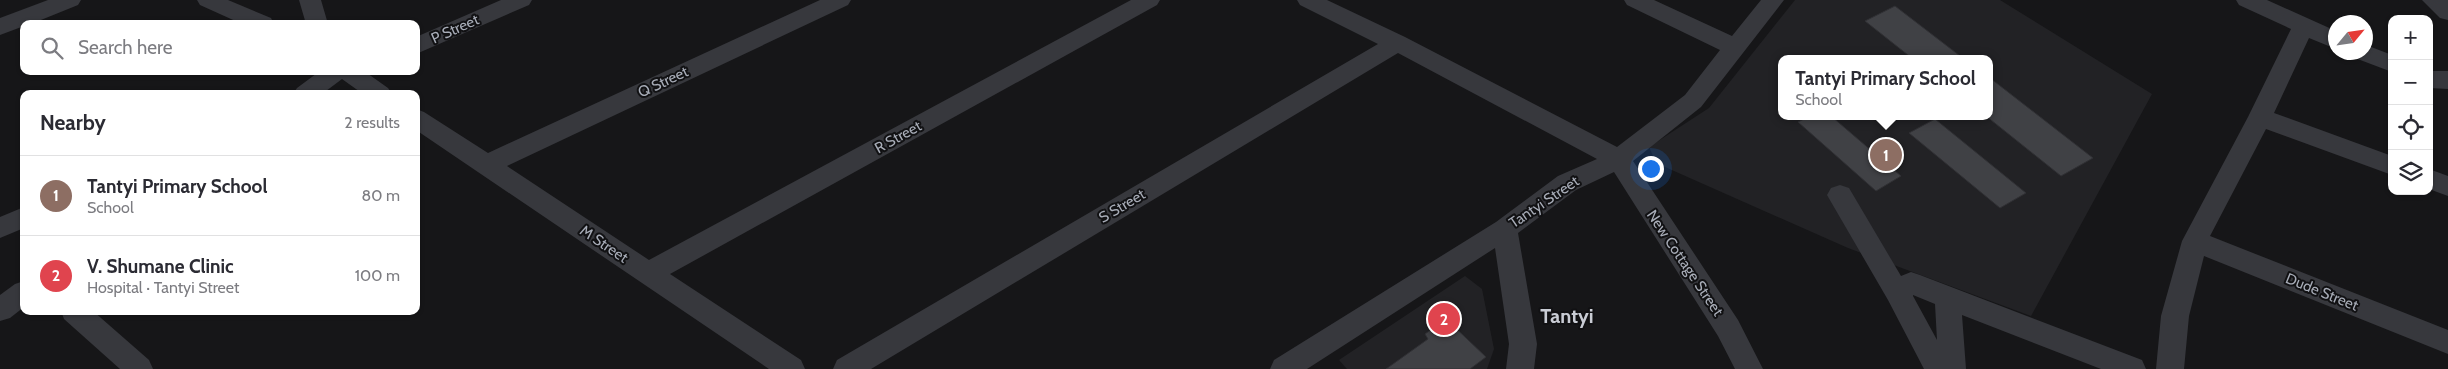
<!DOCTYPE html>
<html lang="en">
<head>
<meta charset="utf-8">
<style>
  :root { --surface:#fff; --page:#f2f2f3; --text:#2b2b33; --muted:#7c7c81; --line:#e1e1e2; --accent:#0f766e }
  body { margin:0; font-family:Cabin,sans-serif; background:var(--page); color:var(--text) }
  .controls { position:absolute; right:15px; top:15px; display:grid; overflow:hidden; border-radius:10px; box-shadow:0 1px 4px #0004 }
  .controls button { width:45px; height:45px; display:grid; place-items:center; padding:0; border:0; border-bottom:1px solid var(--line); background:var(--surface); color:var(--text); font:25px sans-serif }
  .compass { position:absolute; left:2328px; top:15px; width:45px; height:45px; border-radius:50%; background:var(--surface); box-shadow:0 1px 4px #0004; rotate:61deg }
  .you { position:absolute; left:1650px; top:168px; width:18px; height:18px; margin:-12px; border:4px solid #fff; border-radius:50%; background:#1a73e8; box-shadow:0 0 0 8px #1a73e833 }
  .badge { display:grid; place-items:center; width:32px; height:32px; border-radius:50%; background:var(--accent); color:#fff; font-size:16px; font-weight:700 }
  .pin { position:absolute; translate:-50% -50%; border:2px solid #fff; box-shadow:0 1px 5px #0006 }
  .popup { position:absolute; left:1778px; top:55px; width:215px; height:65px; box-sizing:border-box; display:grid; place-content:center; border-radius:10px; background:var(--surface); filter:drop-shadow(0 1px 4px #0005); font-size:16px; white-space:nowrap; color:var(--muted) }
  .popup b { font-size:19px; color:var(--text) }
  .popup::after { content:''; position:absolute; left:50%; top:100%; margin-left:-10px; border:10px solid transparent; border-top-color:var(--surface) }
  .list { margin:0; padding:0; list-style:none }
  h2 { display:flex; justify-content:space-between; align-items:center; height:65px; margin:0; padding:0 20px; font-size:21px }
  h2 small { font-size:16px; font-weight:400; color:var(--muted) }
  .list li { display:grid; grid-template-columns:32px 1fr auto; gap:15px; align-items:center; box-sizing:border-box; height:80px; padding:0 20px; border-top:1px solid var(--line) }
  .list b { display:block; font-size:19px; white-space:nowrap }
  .list p { margin:0; font-size:16px; white-space:nowrap; color:var(--muted) }
  .list em { font-size:16px; font-style:normal; color:var(--muted) }
  .icon { flex:none; width:28px; height:28px; fill:none; stroke:currentColor; stroke-width:2; stroke-linecap:round; stroke-linejoin:round }
  .map { position:relative; flex:none; width:2448px; height:369px; overflow:hidden }
  .search { position:absolute; background:var(--surface); box-shadow:0 1px 4px #0004; left:20px; top:20px; width:400px; height:55px; display:flex; align-items:center; gap:12px; box-sizing:border-box; padding:0 18px; border-radius:10px; color:var(--muted); font-size:19px }
  .panel { position:absolute; background:var(--surface); box-shadow:0 1px 4px #0004; left:20px; top:90px; width:400px; height:225px; border-radius:10px }
  .map>svg:first-child { display:block }
  .built { fill:#222225; fill-rule:evenodd }
  .building { fill:#404145; stroke:#303034 }
  .lines { fill:none; stroke-linecap:round; stroke-linejoin:round }
  .minor { fill:#37383d; fill-rule:evenodd }
  .labels { text-anchor:middle; dominant-baseline:central; stroke-width:4; stroke-linejoin:round; paint-order:stroke }
  .street-label { font-size:15px; fill:#a8adb8; stroke:#111113 }
  .district-label { font-size:20px; font-weight:bold; fill:#c9ccd4; stroke:#111113 }
</style>
</head>
<body>
<div class="map">
<svg width="2448" height="369" viewBox="0 0 2448 369">
  <rect width="100%" height="100%" fill="#161618"/>
  <g class="built">
    <path d="M1795,0H2000L2152,94L2031,316L1848,248L1656,163L1649,147L1709,108ZM1782,59H1990V116H1782Z"/>
    <polygon points="1465,276 1482,289 1494,349 1487,369 1347,369 1339,360"/>
  </g>
  <g class="building">
    <polygon points="1895,6 1964,59 1913,59 1865,21"/>
    <polygon points="1990,78 2093,158 2061,176 1986,116 1990,116"/>
    <polygon points="1810,116 1831,116 1901,176 1876,191 1798,122"/>
    <polygon points="1935,119 2026,193 2000,208 1909,133"/>
    <polygon points="1446,319 1486,357 1470,369 1386,369 1428,339 1425,334"/>
  </g>
  <g class="lines">
    <g class="minor">
      <polygon points="48,0 81,0 78,5 31,24 24,24 24,26 0,35 0,18"/>
      <polygon points="197,0 228,0 271,18 274,24 242,24 200,5"/>
      <polygon points="299,0 321,0 328,24 306,24"/>
      <polygon points="501,0 532,0 529,5 416,54 416,37"/>
      <polygon points="820,0 851,0 848,5 507,166 649,260 1131,0 1160,0 1157,5 670,274 801,360 805,369 769,369 416,130 416,109 424,112 488,153"/>
      <polygon points="1297,0 1327,0 1405,37 1617,147 1685,95 1720,50 1627,5 1624,0 1654,0 1732,36 1761,0 1784,0 1701,107 1633,161 1738,320 1763,369 1735,369 1718,336 1614,172 1576,190 1518,233 1537,344 1534,369 1506,369 1509,344 1495,248 1307,369 1270,369 1274,360 1496,222 1558,176 1597,159 1398,53 871,369 833,369 837,360 1378,44 1300,5"/>
      <polygon points="2236,0 2267,0 2336,31 2336,49 2309,38 2274,113 2392,156 2392,175 2266,129 2210,236 2448,330 2448,354 2204,256 2189,316 2184,369 2156,369 2161,316 2182,241 2248,117 2291,29 2239,5"/>
      <polygon points="2422,0 2448,0 2448,20 2440,18"/>
      <polygon points="2366,45 2392,55 2392,72 2355,58 2352,52 2366,52"/>
      <polygon points="320,71 364,71 388,88 392,94 363,94 342,79 322,94 293,94 297,88"/>
      <polygon points="2429,71 2448,71 2448,89 2429,88"/>
      <polygon points="2429,169 2448,176 2448,196 2429,189"/>
      <path d="M1840,185L1849,188L1901,276L1911,272L1920,275L2142,360L2146,369H2101L1962,315L1966,369H1924L1888,300L1827,195L1831,188ZM1913,295L1935,304L1937,340L1913,296Z"/>
      <polygon points="24,207 24,228 0,238 0,217"/>
      <polygon points="24,281 24,307 10,318 0,321 0,295 15,284"/>
      <polygon points="61,311 93,311 149,360 153,369 120,369 64,319"/>
    </g>
  </g>
  <g class="labels">
    <g class="street-label">
      <text transform="translate(455 29) rotate(-24)">P Street</text>
      <text transform="translate(663 82) rotate(-25)">Q Street</text>
      <text transform="translate(898 137) rotate(-29)">R Street</text>
      <text transform="translate(1544 202) rotate(-34)">Tantyi Street</text>
      <text transform="translate(1122 206) rotate(-31)">S Street</text>
      <text transform="translate(604 244) rotate(34)">M Street</text>
      <text transform="translate(1685 263) rotate(56)">New Cottage Street</text>
      <text transform="translate(2322 292) rotate(22)">Dude Street</text>
    </g>
    <g class="district-label">
      <text x="1567" y="316">Tantyi</text>
    </g>
  </g>
</svg>
<div class="controls">
<button>+</button>
<button>−</button>
<button><svg class="icon" aria-label="locate" viewBox="0 0 24 24"><circle cx="12" cy="12" r="6"/><path d="M12 2v4M12 18v4M2 12h4M18 12h4"/></svg></button>
<button><svg class="icon" aria-label="layers" viewBox="0 0 24 24"><path d="M12 4l9 5-9 5-9-5zM3 14l9 5 9-5"/></svg></button>
</div>
<svg class="compass" viewBox="-18 -18 36 36"><path d="M0-13l5 13h-10z" fill="#e53935"/><path d="M0 13l5-13h-10z" fill="#7c7c81"/></svg>
<div class="you"></div>
<div class="pin badge" style="left:1886px;top:155px;background:#8d6e63">1</div>
<div class="popup"><b>Tantyi Primary School</b>School</div>
<div class="pin badge" style="left:1444px;top:319px;background:#e0444e">2</div>
<div class="search"><svg class="icon" aria-label="search" viewBox="0 0 24 24"><circle cx="10" cy="10" r="6"/><path d="M15 15l6 6"/></svg>Search here</div>
<section class="panel">
<h2>Nearby<small>2 results</small></h2>
<ul class="list">
<li><span class="badge" style="background:#8d6e63">1</span><div><b>Tantyi Primary School</b><p>School</p></div><em>80 m</em></li>
<li><span class="badge" style="background:#e0444e">2</span><div><b>V. Shumane Clinic</b><p>Hospital · Tantyi Street</p></div><em>100 m</em></li>
</ul>
</section>
</div>
</body>
</html>
